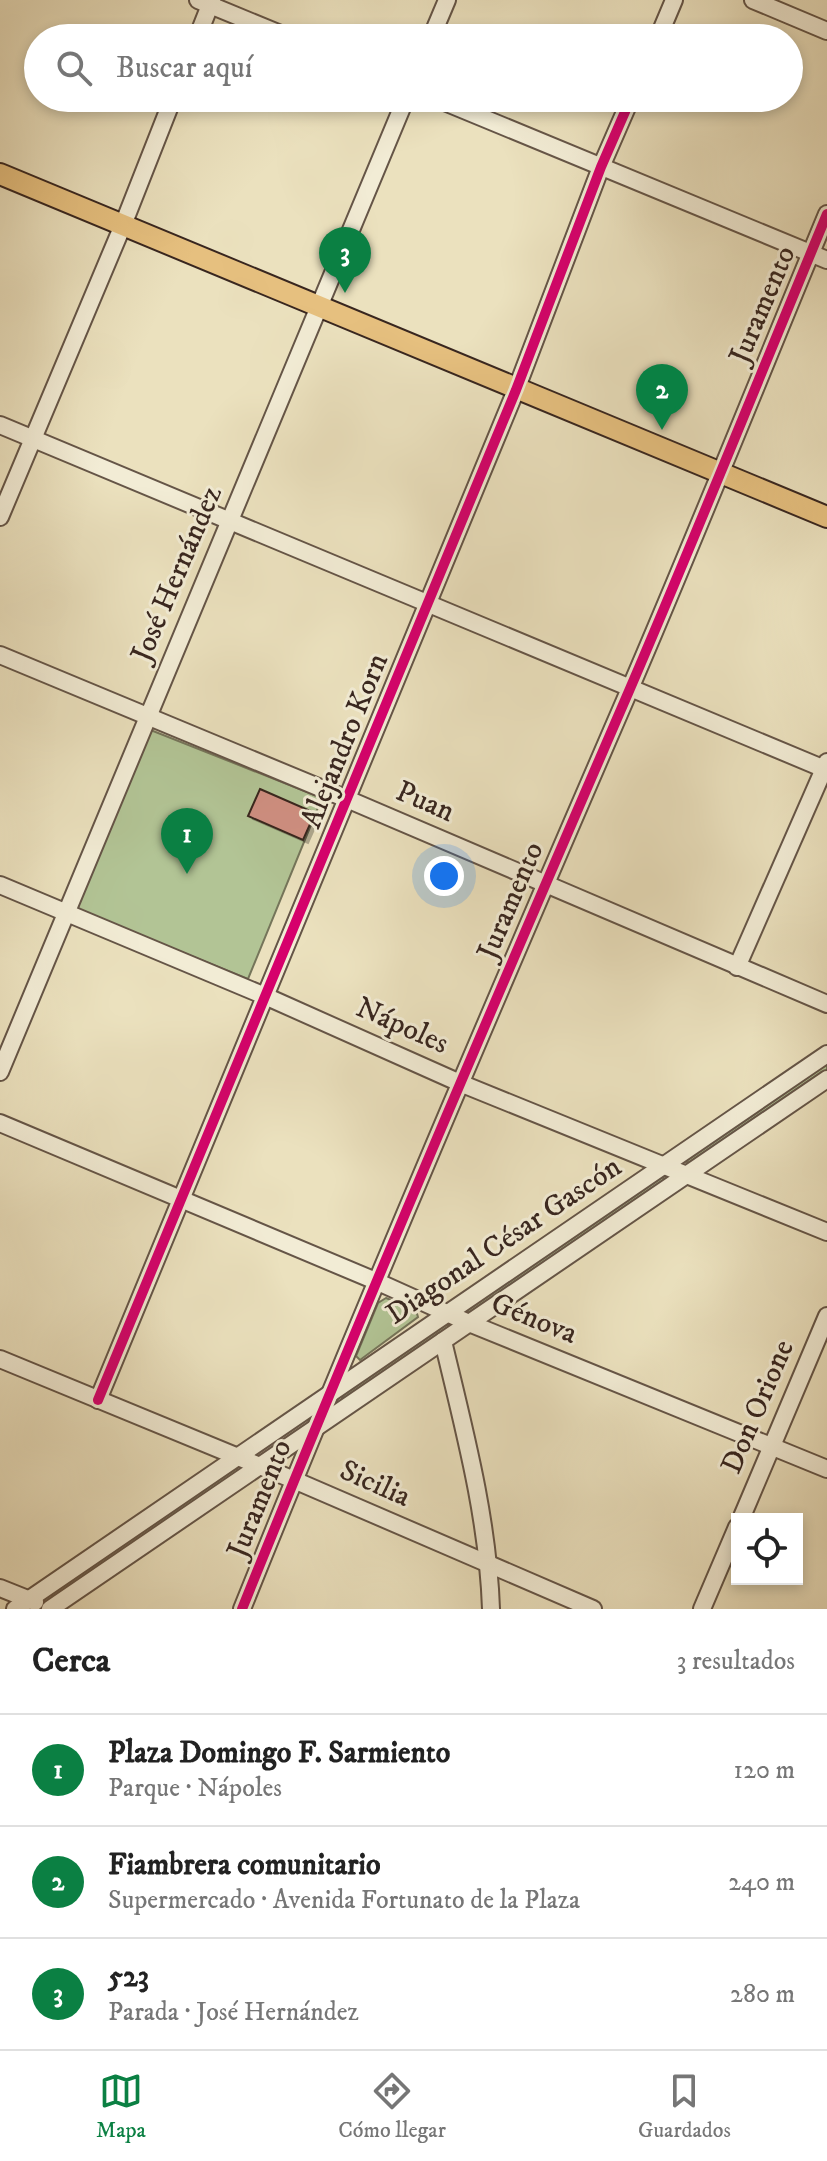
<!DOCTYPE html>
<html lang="es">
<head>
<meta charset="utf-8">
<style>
  :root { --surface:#fff; --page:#f6f6f6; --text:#222; --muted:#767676; --line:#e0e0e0; --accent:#0b8043 }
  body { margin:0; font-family:"IM FELL DW Pica",serif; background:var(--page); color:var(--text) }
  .controls { position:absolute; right:24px; bottom:24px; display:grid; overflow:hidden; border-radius:0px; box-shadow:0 4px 12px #0003 }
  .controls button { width:72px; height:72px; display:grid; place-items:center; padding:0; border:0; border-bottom:2px solid var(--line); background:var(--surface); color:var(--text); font:40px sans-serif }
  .you { position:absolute; left:444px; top:876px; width:28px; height:28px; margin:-20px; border:6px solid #fff; border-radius:50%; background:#1a73e8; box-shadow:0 0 0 12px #1a73e833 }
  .badge { display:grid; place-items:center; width:52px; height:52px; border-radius:50%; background:var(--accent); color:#fff; font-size:26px; font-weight:700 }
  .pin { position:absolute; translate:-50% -66px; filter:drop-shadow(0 2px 4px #0008) }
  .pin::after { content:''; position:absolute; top:42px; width:28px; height:24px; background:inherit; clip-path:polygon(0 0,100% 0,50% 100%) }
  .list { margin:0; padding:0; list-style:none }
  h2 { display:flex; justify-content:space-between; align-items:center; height:104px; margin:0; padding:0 32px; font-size:34px }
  h2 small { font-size:26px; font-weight:400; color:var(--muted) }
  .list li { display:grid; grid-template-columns:52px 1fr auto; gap:24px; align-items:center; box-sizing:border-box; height:112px; padding:0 32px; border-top:2px solid var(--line) }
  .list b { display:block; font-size:30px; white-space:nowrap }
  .list p { margin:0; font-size:26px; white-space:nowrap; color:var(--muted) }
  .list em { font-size:26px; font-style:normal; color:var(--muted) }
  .icon { flex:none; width:44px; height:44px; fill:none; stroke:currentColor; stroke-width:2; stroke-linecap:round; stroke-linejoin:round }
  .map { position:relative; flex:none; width:827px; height:1609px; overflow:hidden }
  .search { position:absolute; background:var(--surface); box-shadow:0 4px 12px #0003; left:24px; right:24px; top:24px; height:88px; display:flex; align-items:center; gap:20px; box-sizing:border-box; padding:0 28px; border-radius:44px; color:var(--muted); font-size:30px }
  .sheet { height:440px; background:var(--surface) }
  nav { display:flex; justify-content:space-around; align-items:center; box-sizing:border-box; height:112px; border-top:2px solid var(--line); background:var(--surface); font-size:22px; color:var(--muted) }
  nav a { display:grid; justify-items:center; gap:4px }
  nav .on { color:var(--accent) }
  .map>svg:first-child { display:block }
  .green { fill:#b2c495; stroke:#75755a; stroke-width:2 }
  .building { fill:#cf8f81; stroke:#38261f; stroke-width:2; filter:url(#shadow) }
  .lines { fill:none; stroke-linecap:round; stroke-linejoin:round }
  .minor-casing { stroke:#655547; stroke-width:20 }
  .major-casing { stroke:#38261f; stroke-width:24 }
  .minor { stroke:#f2ecd5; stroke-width:16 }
  .major { stroke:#e6c07f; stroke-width:20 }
  .cycleway-casing { stroke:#f2ecd5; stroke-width:15 }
  .cycleway { stroke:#d6006c; stroke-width:10 }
  .labels { text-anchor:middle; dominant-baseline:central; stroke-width:6; stroke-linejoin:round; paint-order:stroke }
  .street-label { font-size:30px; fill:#38261f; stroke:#f2ecd5 }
</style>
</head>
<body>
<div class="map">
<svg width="827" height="1609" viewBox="0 0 827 1609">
  <defs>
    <filter id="shadow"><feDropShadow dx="5" dy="3" stdDeviation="0" flood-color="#0004"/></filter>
  </defs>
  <rect width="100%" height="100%" fill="#ebe1be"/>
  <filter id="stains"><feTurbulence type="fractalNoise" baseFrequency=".0025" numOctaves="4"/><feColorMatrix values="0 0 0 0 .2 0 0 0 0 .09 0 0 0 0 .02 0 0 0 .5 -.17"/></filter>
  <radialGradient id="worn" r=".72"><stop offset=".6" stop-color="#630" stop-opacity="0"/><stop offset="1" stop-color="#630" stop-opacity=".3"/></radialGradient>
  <g class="green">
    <polygon points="143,727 322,798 248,979 70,907"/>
    <polygon points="827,1061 827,1072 692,1164 682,1160"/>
    <polygon points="658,1176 669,1180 472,1314 462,1309"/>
    <polygon points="386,1298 416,1310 418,1317 360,1360 356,1356 378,1303"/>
    <polygon points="442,1323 453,1327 340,1404 346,1388"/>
    <polygon points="231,1467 242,1471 54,1599 49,1591"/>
  </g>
  <polygon class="building" points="260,789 315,813 303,840 248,816"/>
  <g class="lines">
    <defs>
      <g id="minor">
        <polyline points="198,0 290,38"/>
        <polyline points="753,0 827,31"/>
        <polyline points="197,38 212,0"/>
        <polyline points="431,38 447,0"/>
        <polyline points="658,38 674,0"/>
        <polyline points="435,98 827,260"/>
        <polyline points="0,425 827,770"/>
        <polyline points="0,517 123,225 173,98"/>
        <polyline points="0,655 347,799 827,1004"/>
        <polyline points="0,885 265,996 460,1083 827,1232"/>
        <polyline points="737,967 827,762"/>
        <polyline points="0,1072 406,98"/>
        <polyline points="0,1123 378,1282 469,1323 827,1469"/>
        <path d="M443,1341C464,1429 488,1518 491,1609"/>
        <polyline points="0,1359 294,1480 593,1609"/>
        <polyline points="98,1400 516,390 601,167 631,98"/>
        <polyline points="741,1519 827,1316"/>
        <polyline points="0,1588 35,1602"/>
        <polyline points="15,1609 827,1054"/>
        <polyline points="50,1609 827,1079"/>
        <path d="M242,1609C366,1301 497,996 629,691C697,533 761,373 827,214"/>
        <polyline points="702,1609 737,1527"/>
      </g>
      <polyline id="major" points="0,174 827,517"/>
    </defs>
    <use href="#minor" class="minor-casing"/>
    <use href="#major" class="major-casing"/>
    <use href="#minor" class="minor"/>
    <use href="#major" class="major"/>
    <defs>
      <g id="cycleway">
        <polyline points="98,1400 516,390 601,167 631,98"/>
        <path d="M242,1609C366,1301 497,996 629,691C697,533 761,373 827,214"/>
      </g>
    </defs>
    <use href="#cycleway" class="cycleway-casing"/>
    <use href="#cycleway" class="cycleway"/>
  </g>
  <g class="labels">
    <g class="street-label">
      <text transform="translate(763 305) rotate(-67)">Juramento</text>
      <text transform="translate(177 574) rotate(-67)">José Hernández</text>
      <text transform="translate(345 741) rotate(-68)">Alejandro Korn</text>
      <text transform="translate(425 802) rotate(23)">Puan</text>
      <text transform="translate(511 901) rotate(-67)">Juramento</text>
      <text transform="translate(402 1026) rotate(24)">Nápoles</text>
      <text transform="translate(504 1241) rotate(-34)">Diagonal César Gascón</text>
      <text transform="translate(534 1319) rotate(22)">Génova</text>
      <text transform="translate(758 1407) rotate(-67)">Don Orione</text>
      <text transform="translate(375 1484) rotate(24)">Sicilia</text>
      <text transform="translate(260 1499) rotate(-68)">Juramento</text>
    </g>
  </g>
  <rect width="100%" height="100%" filter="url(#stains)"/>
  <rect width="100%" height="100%" fill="url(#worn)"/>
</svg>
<div class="controls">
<button><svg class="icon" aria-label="locate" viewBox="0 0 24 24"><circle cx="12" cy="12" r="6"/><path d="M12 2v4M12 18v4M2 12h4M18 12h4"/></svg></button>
</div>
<div class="you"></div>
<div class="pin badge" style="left:187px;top:874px">1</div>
<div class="pin badge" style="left:662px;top:430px">2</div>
<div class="pin badge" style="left:345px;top:293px">3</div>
<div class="search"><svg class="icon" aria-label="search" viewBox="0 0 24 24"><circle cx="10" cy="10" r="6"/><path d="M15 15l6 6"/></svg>Buscar aquí</div>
</div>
<section class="sheet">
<h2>Cerca<small>3 resultados</small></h2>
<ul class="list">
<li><span class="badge">1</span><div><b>Plaza Domingo F. Sarmiento</b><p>Parque · Nápoles</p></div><em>120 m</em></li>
<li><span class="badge">2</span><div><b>Fiambrera comunitario</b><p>Supermercado · Avenida Fortunato de la Plaza</p></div><em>240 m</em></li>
<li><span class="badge">3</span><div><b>523</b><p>Parada · José Hernández</p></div><em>280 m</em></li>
</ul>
</section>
<nav>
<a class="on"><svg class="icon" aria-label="map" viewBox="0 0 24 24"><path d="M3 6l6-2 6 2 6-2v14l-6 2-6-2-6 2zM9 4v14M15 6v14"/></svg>Mapa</a>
<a><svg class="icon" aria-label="directions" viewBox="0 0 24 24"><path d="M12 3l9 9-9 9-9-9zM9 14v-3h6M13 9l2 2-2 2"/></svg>Cómo llegar</a>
<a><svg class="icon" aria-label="saved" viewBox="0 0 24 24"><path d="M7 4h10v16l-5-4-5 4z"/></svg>Guardados</a>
</nav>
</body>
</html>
